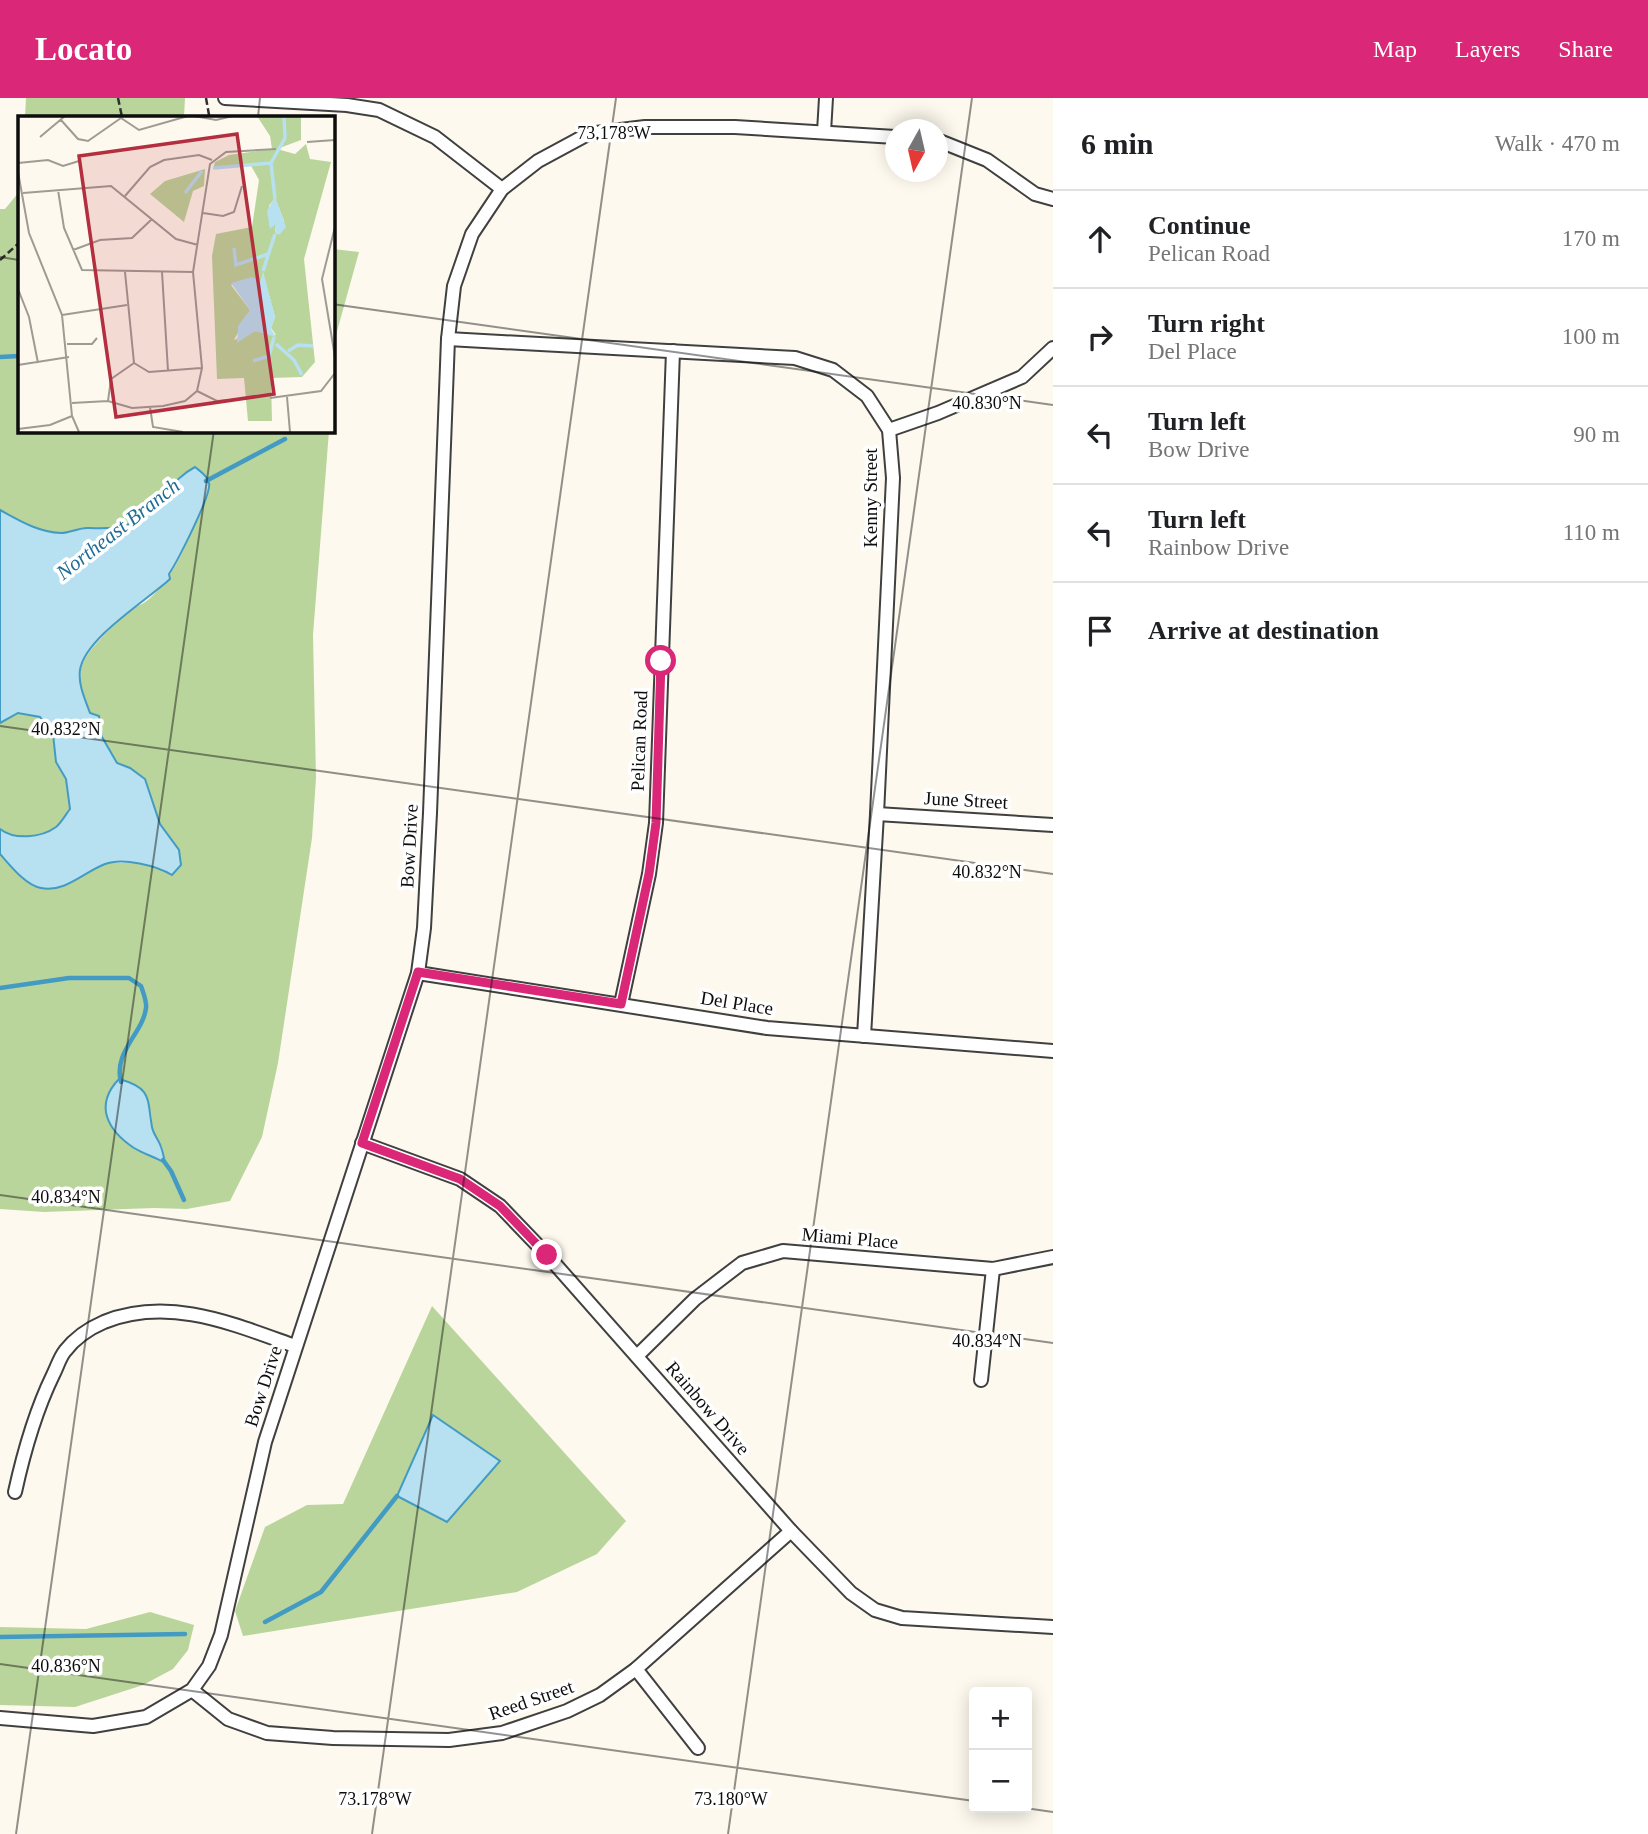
<!DOCTYPE html>
<html lang="en">
<head>
<meta charset="utf-8">
<style>
  :root { --surface:#fff; --page:#f2f2f2; --text:#202124; --muted:#757577; --line:#e0e0e0; --accent:#db2777 }
  body { margin:0; font-family:"Times New Roman",serif; background:var(--page); color:var(--text) }
  .controls { position:absolute; right:21px; bottom:21px; display:grid; overflow:hidden; border-radius:7px; box-shadow:0 4px 18px #0003 }
  .controls button { width:63px; height:63px; display:grid; place-items:center; padding:0; border:0; border-bottom:2px solid var(--line); background:var(--surface); color:var(--text); font:35px sans-serif }
  .compass { position:absolute; left:885px; top:21px; width:63px; height:63px; border-radius:50%; background:var(--surface); box-shadow:0 4px 18px #0003; rotate:188deg }
  .stop { position:absolute; width:21px; height:21px; margin:-16px; border:5px solid #db2777; border-radius:50%; background:#fff }
  .stop.end { background:#db2777; border-color:#fff; box-shadow:0 2px 7px #0008 }
  .list { margin:0; padding:0; list-style:none }
  h2 { display:flex; justify-content:space-between; align-items:center; height:91px; margin:0; padding:0 28px; font-size:30px }
  h2 small { font-size:23px; font-weight:400; color:var(--muted) }
  .list li { display:grid; grid-template-columns:46px 1fr auto; gap:21px; align-items:center; box-sizing:border-box; height:98px; padding:0 28px; border-top:2px solid var(--line) }
  .list b { display:block; font-size:26px; white-space:nowrap }
  .list p { margin:0; font-size:23px; white-space:nowrap; color:var(--muted) }
  .list em { font-size:23px; font-style:normal; color:var(--muted) }
  .icon { flex:none; width:38px; height:38px; fill:none; stroke:currentColor; stroke-width:2; stroke-linecap:round; stroke-linejoin:round }
  .map { position:relative; flex:none; width:1053px; height:1736px; overflow:hidden }
  header { display:flex; align-items:center; gap:42px; box-sizing:border-box; height:98px; padding:0 35px; background:var(--accent); color:#fff }
  header strong { font-size:33px }
  nav { display:flex; gap:38px; margin-inline-start:auto; font-size:24px }
  main { display:flex }
  aside { flex:1; background:var(--surface) }
  .map>svg:first-child { display:block }
  .forest { fill:#bad59b; fill-rule:evenodd }
  .water { fill:#b7e0f1; stroke:#439bc3; stroke-width:2 }
  .lines { fill:none; stroke-linecap:round; stroke-linejoin:round }
  .stream { stroke:#439bc3; stroke-width:4.5 }
  .minor-casing { stroke:#404040; stroke-width:16 }
  .path { stroke:#2f2f2f; stroke-width:2.5; stroke-dasharray:7 3.5; stroke-linecap:butt }
  .minor { stroke:#fff; stroke-width:12 }
  .route { stroke:#db2777; stroke-width:9 }
  .ticks { fill:none; stroke:#0d0d0d; stroke-width:2; stroke-opacity:0.45 }
  .labels { text-anchor:middle; dominant-baseline:central; stroke-width:7; stroke-linejoin:round; paint-order:stroke }
  .street-label { font-size:19px; fill:#0d0d0d; stroke:#fff }
  .water-label { font-size:21px; font-style:italic; fill:#1f6c96; stroke:#fff }
  .inset-river { fill:none; stroke:#b7e0f1; stroke-width:3.5 }
  .inset-road { fill:none; stroke:#9e9b94; stroke-width:2 }
  .view { fill:#b32f40; fill-opacity:0.15; stroke:#b32f40; stroke-width:3.5 }
  .inset-edge { fill:none; stroke:#0d0d0d; stroke-width:3.5 }
  .ticks-label { font-size:18px; text-anchor:middle; fill:#0d0d0d; stroke:#fff; stroke-width:7; stroke-linejoin:round; paint-order:stroke }
</style>
</head>
<body>
<header>
<strong>Locato</strong>
<nav><a>Map</a><a>Layers</a><a>Share</a></nav>
</header>
<main>
<div class="map">
<svg width="1053" height="1736" viewBox="0 0 1053 1736">
  <rect width="100%" height="100%" fill="#fef9ee"/>
  <g class="forest">
    <polygon points="26,0 185,0 184,19 25,19"/>
    <path d="M19,94V332L329,333L313,537L316,680L312,740L278,965L262,1039L230,1103L187,1111L154,1110L44,1114L0,1111V756L17,775L74,783L107,765H134L159,769L172,777L179,752L160,726L145,681L130,670L117,665L102,639L99,619L90,615C76,577 75,568 103,538C109,532 115,524 121,518C129,511 141,508 149,501C174,479 189,443 199,413L164,394L151,410L132,425L112,432L84,430L63,435L37,431L0,412V111H5ZM151,1013L152,1032L162,1049L164,1065L136,1051Z"/>
    <polygon points="333,151 359,154 336,237 333,287"/>
    <path d="M18,615L40,619L53,636L56,664L66,681L70,711C66,717 61,725 56,729C41,740 14,742 0,731V625Z"/>
    <polygon points="432,1208 626,1423 597,1456 517,1494 243,1538 235,1513 265,1429 307,1407 343,1406"/>
    <polygon points="150,1514 194,1527 188,1552 173,1571 143,1587 75,1609 0,1607 0,1529 86,1531"/>
  </g>
  <g class="water">
    <path d="M195,369C200,373 208,378 209,385C212,396 177,464 169,476L170,481C146,503 85,540 80,572C78,587 85,601 90,615L99,618L102,639L117,665L130,670L145,681L160,726L179,752L181,767L172,777C157,768 123,759 105,766C84,774 65,795 41,790C25,787 10,767 0,756V731C14,742 41,740 56,729C61,725 66,716 70,711L66,681L56,664L53,636L40,619L18,615L0,625V412C20,423 38,434 61,435C70,435 78,430 87,430C117,431 129,432 152,409C167,395 176,379 195,369Z"/>
    <path d="M119,981C152,990 147,1000 152,1029C153,1036 159,1042 161,1049C163,1054 164,1060 165,1065C155,1059 144,1056 134,1050C107,1032 94,1007 119,981Z"/>
    <polygon points="433,1317 500,1363 447,1424 397,1398"/>
  </g>
  <g class="lines">
    <g class="stream">
      <polyline points="0,259 19,258"/>
      <polyline points="206,383 285,341"/>
      <path d="M0,890L69,880H129L141,888C143,894 147,904 146,910C143,935 113,954 121,984"/>
      <polyline points="163,1062 171,1073 184,1102"/>
      <polyline points="265,1524 321,1494 397,1398"/>
      <polyline points="0,1539 185,1536"/>
    </g>
    <defs>
      <g id="minor">
        <polyline points="225,0 347,7 379,12 435,39 502,91"/>
        <polyline points="824,34 826,0"/>
        <polyline points="937,42 987,62 1035,96 1053,101"/>
        <polyline points="448,241 795,260 833,272 867,298 889,332 893,380 877,716 864,938"/>
        <polyline points="889,332 938,315 1022,279 1053,250"/>
        <polyline points="877,716 1053,727"/>
        <polyline points="418,875 767,930 1053,953"/>
        <polyline points="621,906 649,776 656,725 673,253"/>
        <polyline points="362,1045 460,1081 500,1108 547,1157 791,1433 851,1495 875,1512 902,1520 1053,1529"/>
        <polyline points="637,1258 695,1201 742,1165 783,1153 993,1171 1053,1159"/>
        <polyline points="981,1282 993,1171"/>
        <path d="M15,1394C24,1353 35,1314 53,1277C57,1269 60,1259 65,1253C75,1240 90,1230 104,1224C169,1198 233,1226 295,1248"/>
        <polyline points="636,1571 698,1650"/>
        <polyline points="192,1592 228,1621 267,1635 333,1640 449,1642 502,1635 567,1613 600,1597 636,1571 791,1433"/>
        <polyline points="0,1620 93,1628 146,1619 192,1592 209,1568 221,1537 265,1344 418,875 424,830 430,715 448,241 454,188 472,136 502,91 538,63 588,36 645,29 735,29 895,39"/>
      </g>
    </defs>
    <use href="#minor" class="minor-casing"/>
    <g class="path">
      <polyline points="118,0 122,19"/>
      <polyline points="206,0 209,17"/>
      <polyline points="0,162 19,145"/>
    </g>
    <use href="#minor" class="minor"/>
  </g>
  <g class="lines">
    <polyline class="route" points="547,1157 500,1108 460,1081 362,1045 418,874 621,906 649,776 656,725 661,563"/>
  </g>
  <path class="ticks" d="M258,19L260,0M0,159L19,162M332,206L1053,307M0,628L1053,776M0,1097L1053,1245M0,1566L974,1703M1025,1710L1053,1714M16,1736L214,332M372,1736L616,0M728,1736L972,0"/>
  <g class="labels">
    <g class="street-label">
      <text transform="translate(870 400) rotate(-90)">Kenny Street</text>
      <text transform="translate(639 643) rotate(-88)">Pelican Road</text>
      <text transform="translate(966 702) rotate(3)">June Street</text>
      <text transform="translate(409 748) rotate(-87)">Bow Drive</text>
      <text transform="translate(737 905) rotate(9)">Del Place</text>
      <text transform="translate(850 1140) rotate(5)">Miami Place</text>
      <text transform="translate(263 1288) rotate(-72)">Bow Drive</text>
      <text transform="translate(708 1310) rotate(49)">Rainbow Drive</text>
      <text transform="translate(531 1602) rotate(-19)">Reed Street</text>
    </g>
    <g class="water-label">
      <text transform="translate(118 431) rotate(-38)">Northeast Branch</text>
    </g>
  </g>
  <g transform="translate(18 18)">
    <rect width="317" height="317" fill="#fef9ee"/>
    <path d="M239,0H283V24L259,33L277,38L288,28L292,43L313,46L286,143L297,246L284,261L253,262L254,305H230L226,262L199,263L194,140L198,118L234,111L241,64L232,48L195,53L197,46L211,39L254,33L252,20ZM257,82L266,105L262,118L257,117L258,108L251,109V90ZM245,157L257,201L253,212L258,219L237,215L216,224L232,194L213,169L243,165ZM187,53L186,70L175,75L166,106L132,78L147,65Z" fill="#bad59b" fill-rule="evenodd"/>
    <path d="M257,81L268,111L262,118L257,117L258,108L252,113L249,95ZM245,155L257,201L253,213L258,221L237,215L219,227L220,210L232,194L213,167L234,161L243,165Z" fill="#b7e0f1"/>
    <path class="inset-river" d="M196,52L253,47M167,77L184,55M257,83L253,47L267,22L266,0M216,132L218,149L250,138M245,155L257,118M258,228L276,244L284,259M270,235L280,229L295,230M235,245L251,240L256,221"/>
    <path class="inset-road" d="M176,0L198,4L215,0M103,2L121,14L170,0M43,4L60,23L70,25L103,2M22,21L47,0M289,26L317,24M0,47L30,44L45,50L61,45M0,56L11,117L44,199L54,300L61,316M40,74L46,112L64,154L175,156M5,77L93,70L158,123L180,129M107,80L132,51L146,44L181,39L194,44M185,97L205,100L216,96L224,70M317,111L304,163L317,241M55,134L82,124L114,122L134,103M107,156L116,247L131,256L183,252M144,156L150,255M0,173L11,201L20,247M44,199L109,189M49,228H74L79,222M0,249L51,241M179,275L199,285L225,283M269,281L272,316M252,282L303,275L317,257M90,285L93,263L116,247M54,287L90,285L114,292L145,290L167,285L179,275L184,252L175,156L192,48L208,36L258,33M132,291L135,311L165,316M0,313L32,309L54,300"/>
    <path class="view" d="M219,18L256,278L98,301L61,40Z"/>
    <rect width="317" height="317" class="inset-edge"/>
  </g>
  <g class="ticks-label">
    <text x="614" y="41">73.178°W</text>
    <text x="987" y="311">40.830°N</text>
    <text x="66" y="637">40.832°N</text>
    <text x="987" y="780">40.832°N</text>
    <text x="66" y="1105">40.834°N</text>
    <text x="987" y="1249">40.834°N</text>
    <text x="66" y="1574">40.836°N</text>
    <text x="375" y="1707">73.178°W</text>
    <text x="731" y="1707">73.180°W</text>
  </g>
</svg>
<div class="controls">
<button>+</button>
<button>−</button>
</div>
<svg class="compass" viewBox="-18 -18 36 36"><path d="M0-13l5 13h-10z" fill="#e53935"/><path d="M0 13l5-13h-10z" fill="#757577"/></svg>
<div class="stop" style="left:661px;top:563px"></div>
<div class="stop end" style="left:547px;top:1157px"></div>
</div>
<aside>
<h2>6 min<small>Walk · 470 m</small></h2>
<ul class="list">
<li><svg class="icon" aria-label="ahead" viewBox="0 0 24 24"><path d="M12 20V5M6 11l6-6 6 6"/></svg><div><b>Continue</b><p>Pelican Road</p></div><em>170 m</em></li>
<li><svg class="icon" aria-label="right" viewBox="0 0 24 24"><path d="M7 20v-9h11M14 6l5 5-5 5"/></svg><div><b>Turn right</b><p>Del Place</p></div><em>100 m</em></li>
<li><svg class="icon" aria-label="left" viewBox="0 0 24 24"><path d="M17 20v-9H6M10 6l-5 5 5 5"/></svg><div><b>Turn left</b><p>Bow Drive</p></div><em>90 m</em></li>
<li><svg class="icon" aria-label="left" viewBox="0 0 24 24"><path d="M17 20v-9H6M10 6l-5 5 5 5"/></svg><div><b>Turn left</b><p>Rainbow Drive</p></div><em>110 m</em></li>
<li><svg class="icon" aria-label="arrive" viewBox="0 0 24 24"><path d="M6 21V4h12l-3 4 3 4H6"/></svg><div><b>Arrive at destination</b></div></li>
</ul>
</aside>
</main>
</body>
</html>
